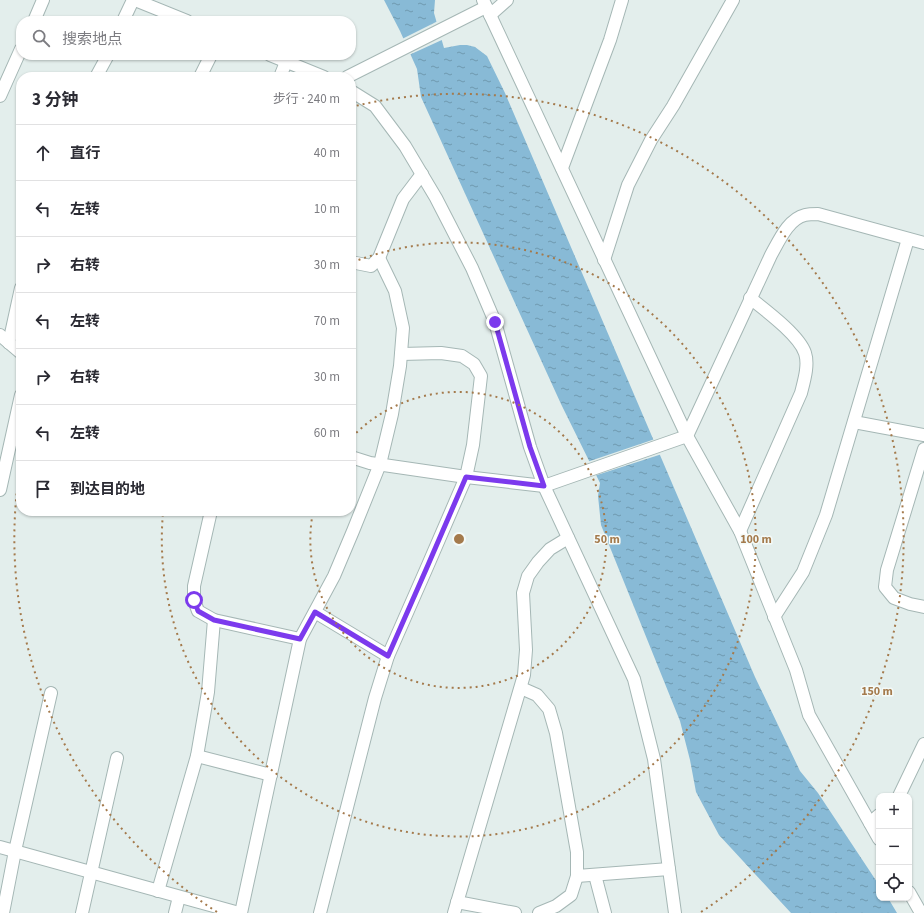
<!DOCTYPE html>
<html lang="zh">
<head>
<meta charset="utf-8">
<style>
  :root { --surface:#fff; --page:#f7f7f7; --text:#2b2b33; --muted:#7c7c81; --line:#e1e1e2 }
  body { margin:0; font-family:"Source Sans 3","Noto Sans SC",sans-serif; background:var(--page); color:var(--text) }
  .controls { position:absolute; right:12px; bottom:12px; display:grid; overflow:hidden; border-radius:8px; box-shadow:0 1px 3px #0004 }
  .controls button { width:36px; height:36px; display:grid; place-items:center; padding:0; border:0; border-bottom:1px solid var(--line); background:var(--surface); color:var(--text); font:20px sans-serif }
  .stop { position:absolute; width:12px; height:12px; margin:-9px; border:3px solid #7c3aed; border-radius:50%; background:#fff }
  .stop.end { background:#7c3aed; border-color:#fff; box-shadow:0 1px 4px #0008 }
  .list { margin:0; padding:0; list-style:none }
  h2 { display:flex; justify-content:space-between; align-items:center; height:52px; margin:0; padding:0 16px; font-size:17px }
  h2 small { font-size:13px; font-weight:400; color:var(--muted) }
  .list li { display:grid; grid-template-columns:26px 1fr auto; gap:12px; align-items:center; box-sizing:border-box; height:56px; padding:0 16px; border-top:1px solid var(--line) }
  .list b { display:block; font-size:15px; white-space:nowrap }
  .list em { font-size:13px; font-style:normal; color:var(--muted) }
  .icon { flex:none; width:22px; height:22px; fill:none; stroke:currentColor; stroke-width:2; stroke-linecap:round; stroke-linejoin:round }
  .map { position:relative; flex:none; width:924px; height:913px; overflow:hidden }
  .search { position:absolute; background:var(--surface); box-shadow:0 1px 3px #0004; left:16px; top:16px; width:340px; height:44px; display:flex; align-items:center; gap:10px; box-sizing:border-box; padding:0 14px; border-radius:16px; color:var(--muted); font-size:15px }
  .panel { position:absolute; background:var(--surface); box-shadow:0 1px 3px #0004; left:16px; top:72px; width:340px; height:444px; border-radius:16px }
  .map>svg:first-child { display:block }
  .water { fill:url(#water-ripples) }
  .pier { fill:#e3eeec }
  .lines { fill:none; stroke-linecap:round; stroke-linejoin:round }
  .minor-casing { stroke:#a5b7b5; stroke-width:14 }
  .minor { stroke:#fff; stroke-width:12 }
  .route { stroke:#7c3aed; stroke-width:5 }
  .ring { fill:none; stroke:#a47a4c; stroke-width:2; stroke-dasharray:2 4 }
  .centre { fill:#a47a4c; stroke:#f4faf8; stroke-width:2 }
  .ring-label { font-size:12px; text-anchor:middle; font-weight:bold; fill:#a47a4c; stroke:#f4faf8; stroke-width:3; stroke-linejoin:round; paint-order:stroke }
</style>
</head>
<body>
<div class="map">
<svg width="924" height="913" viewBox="0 0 924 913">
  <defs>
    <pattern id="water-ripples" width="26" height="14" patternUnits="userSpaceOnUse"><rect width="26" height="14" fill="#88bad6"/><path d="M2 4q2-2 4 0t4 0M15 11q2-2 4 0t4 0" fill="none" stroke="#6f99af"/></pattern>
  </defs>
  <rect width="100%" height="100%" fill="#e3eeec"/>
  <polygon class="water" points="384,0 435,0 434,13 444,48 460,45 467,45 475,47 487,56 505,93 755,677 800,771 818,793 879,885 879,898 888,898 897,913 791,913 719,835 696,792 690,760 680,721 601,525 598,496 600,483 561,404 421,97 417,69 400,31"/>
  <g class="pier">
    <polygon points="438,21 444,39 409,55 402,39"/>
    <polygon points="655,439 662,454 594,476 587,462"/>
  </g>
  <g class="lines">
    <defs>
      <g id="minor">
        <polyline points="135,0 187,21"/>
        <polyline points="483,0 687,436 740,531 796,670 809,715 879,839"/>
        <polyline points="490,15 507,0"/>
        <polyline points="34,21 43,0"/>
        <polyline points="123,21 133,0"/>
        <polyline points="270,55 324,77"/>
        <polyline points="96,77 108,55"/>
        <polyline points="200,77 211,55"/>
        <polyline points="280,77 286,62"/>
        <polyline points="347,77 486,7"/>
        <polyline points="351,91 375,106 405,146 436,198 472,268 495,322 530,447 544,486 634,679 654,759 675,913"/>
        <polyline points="0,96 21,49"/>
        <polyline points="562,168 610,40 622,0"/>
        <polyline points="604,260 628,185 651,140 673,106 733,0"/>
        <polyline points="351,262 371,266 379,258 403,199 422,174"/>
        <polyline points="0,335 21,353"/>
        <polyline points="9,343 21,288"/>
        <polyline points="854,422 924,435"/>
        <polyline points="924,449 887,570 885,587 894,598 910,604 924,607"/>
        <path d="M351,457L370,463L466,477L544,486L687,436L771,255C779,241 788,219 805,215C809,214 814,214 818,214L924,243"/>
        <polyline points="0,490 21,395"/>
        <polyline points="211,511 194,586 194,600 198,611 214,620 300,639"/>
        <path d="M740,531L801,393C804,381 809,365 805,353C799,335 765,310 750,298"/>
        <polyline points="315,612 388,656"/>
        <polyline points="774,617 803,572 826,515 908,239"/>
        <polyline points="521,688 537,695 549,709 556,733 577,852 577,876 571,895 556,906 539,913"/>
        <polyline points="197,756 271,775"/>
        <polyline points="899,796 924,744"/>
        <polyline points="870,823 879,815"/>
        <polyline points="0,847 239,913"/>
        <polyline points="595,875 605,913"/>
        <polyline points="577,876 669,869"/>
        <polyline points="158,891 197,756 208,692 214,620"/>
        <polyline points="909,892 921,913"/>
        <polyline points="457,902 515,913"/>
        <polyline points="3,913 15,851 51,693"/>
        <polyline points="82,913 117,758"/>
        <polyline points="175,913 179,897"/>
        <polyline points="241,913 300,639 334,576 353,531 380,464 392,414 400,366 403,328 395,291 379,258"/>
        <polyline points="320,913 375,698 388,656 428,565 466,477 473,445 481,376 474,364 462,356 441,353 401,354"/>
        <polyline points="454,913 524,675 526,650 523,593 528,576 538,562 550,549 568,538"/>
      </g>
    </defs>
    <use href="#minor" class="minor-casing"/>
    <use href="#minor" class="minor"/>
  </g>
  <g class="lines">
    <polyline class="route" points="194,600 198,611 214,620 300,639 315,612 388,656 428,565 466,477 544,486 530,447 495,322"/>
  </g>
  <g class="ring">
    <path d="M352 437A148 148 0 1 1 313 512"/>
    <path d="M353 262A297 297 0 1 1 163 513"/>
    <path d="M217 912A445 445 0 0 1 21 462M351 107A445 445 0 0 1 701 912"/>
  </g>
  <circle cx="459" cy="539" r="6" class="centre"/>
  <g class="ring-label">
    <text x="607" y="543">50 m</text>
    <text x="756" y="543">100 m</text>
    <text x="877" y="695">150 m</text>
  </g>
</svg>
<div class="controls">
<button>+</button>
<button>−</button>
<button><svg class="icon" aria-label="locate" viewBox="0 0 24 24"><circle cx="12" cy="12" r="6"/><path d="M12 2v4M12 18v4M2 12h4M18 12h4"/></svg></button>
</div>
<div class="stop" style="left:194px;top:600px"></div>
<div class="stop end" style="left:495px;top:322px"></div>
<div class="search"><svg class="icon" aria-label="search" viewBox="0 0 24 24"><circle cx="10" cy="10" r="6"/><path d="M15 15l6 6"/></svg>搜索地点</div>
<section class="panel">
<h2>3 分钟<small>步行 · 240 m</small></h2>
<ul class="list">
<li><svg class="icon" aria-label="ahead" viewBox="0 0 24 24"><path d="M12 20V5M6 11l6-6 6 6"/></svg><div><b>直行</b></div><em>40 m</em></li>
<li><svg class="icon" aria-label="left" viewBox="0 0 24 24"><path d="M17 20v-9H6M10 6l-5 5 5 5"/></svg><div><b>左转</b></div><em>10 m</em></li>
<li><svg class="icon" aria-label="right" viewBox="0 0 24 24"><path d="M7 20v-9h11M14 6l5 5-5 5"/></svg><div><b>右转</b></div><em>30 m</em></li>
<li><svg class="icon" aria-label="left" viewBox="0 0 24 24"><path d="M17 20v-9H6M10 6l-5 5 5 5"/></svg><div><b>左转</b></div><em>70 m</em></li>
<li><svg class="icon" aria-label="right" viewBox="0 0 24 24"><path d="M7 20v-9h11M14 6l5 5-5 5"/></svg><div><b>右转</b></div><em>30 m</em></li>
<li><svg class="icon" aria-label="left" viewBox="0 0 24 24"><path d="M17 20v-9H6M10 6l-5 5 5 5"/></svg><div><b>左转</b></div><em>60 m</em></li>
<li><svg class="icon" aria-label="arrive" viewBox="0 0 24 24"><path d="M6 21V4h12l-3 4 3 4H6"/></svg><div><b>到达目的地</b></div></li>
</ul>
</section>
</div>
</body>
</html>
